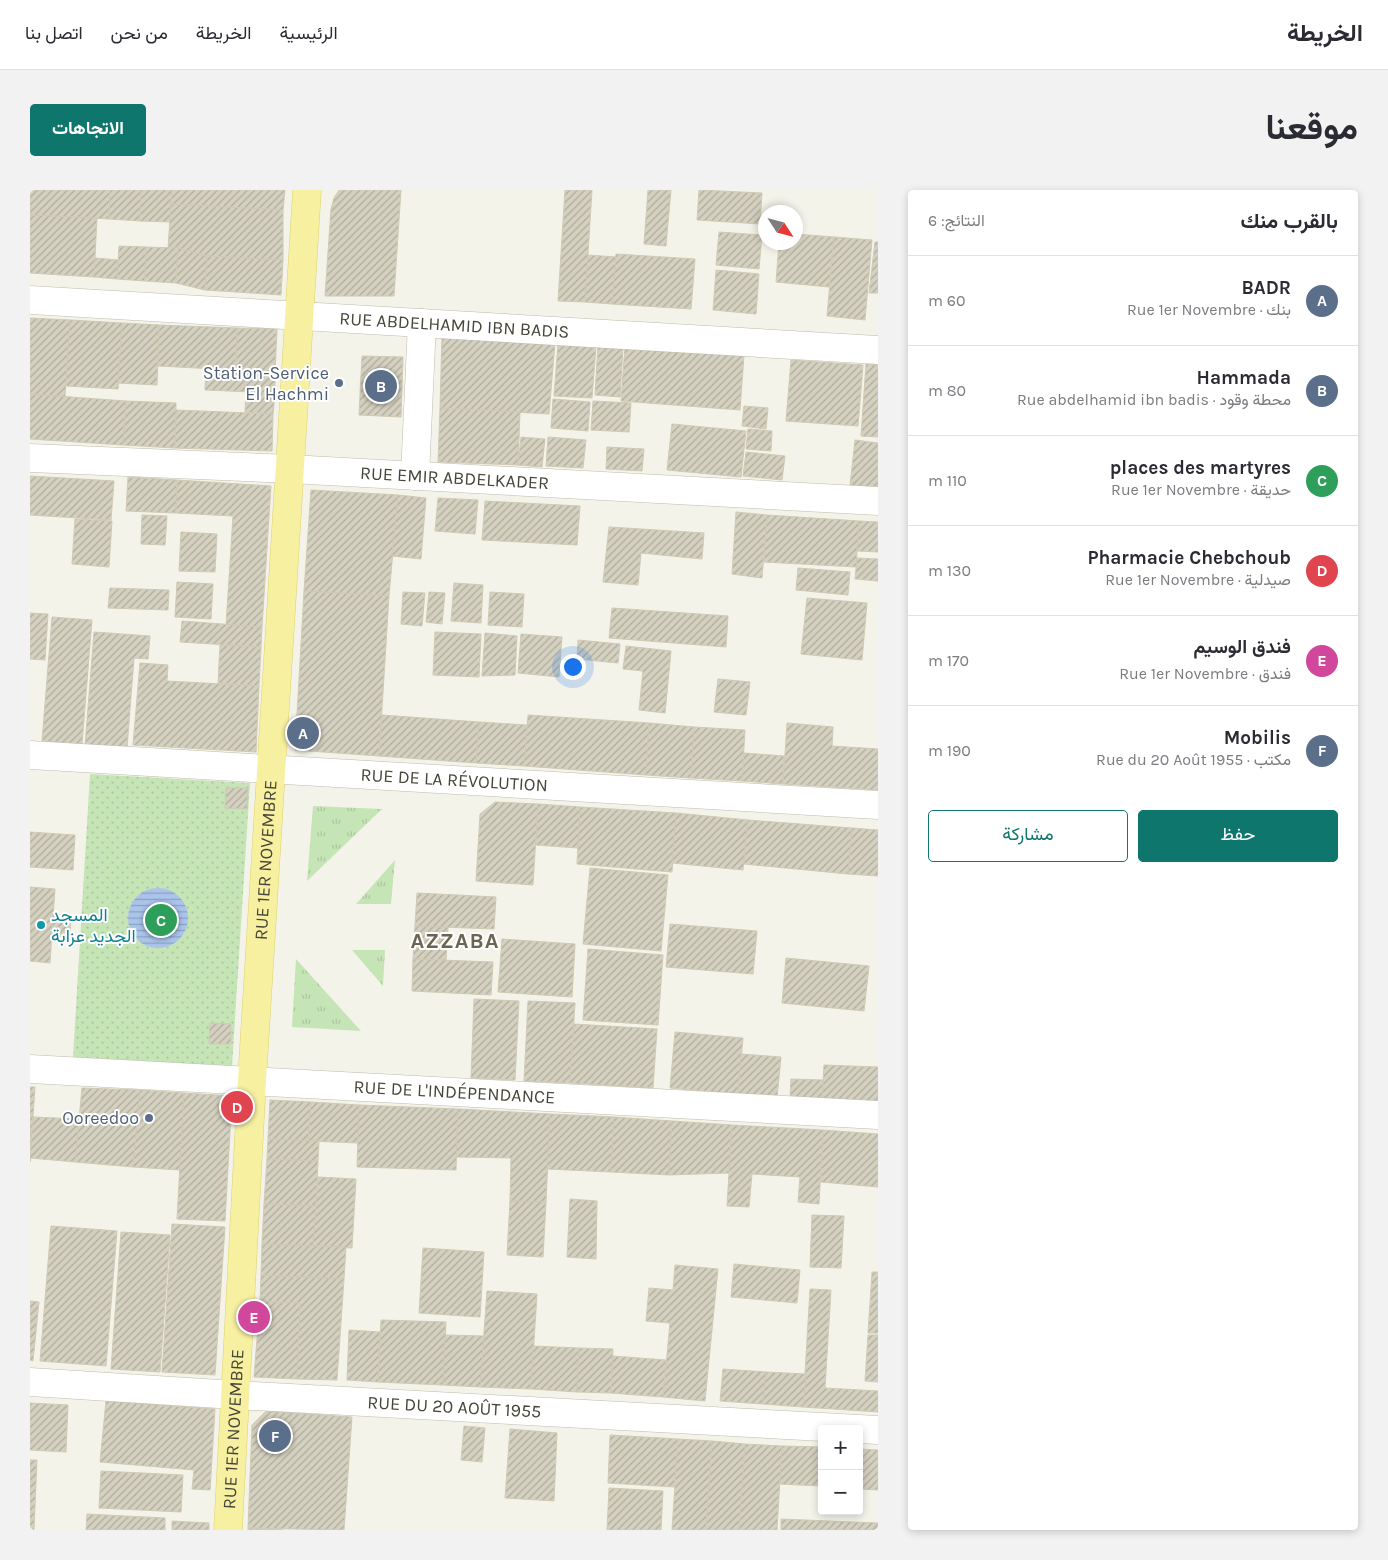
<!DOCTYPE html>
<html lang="ar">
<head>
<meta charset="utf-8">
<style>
  :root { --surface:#fff; --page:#f2f2f3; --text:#2b2b33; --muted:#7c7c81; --line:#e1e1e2; --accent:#0f766e }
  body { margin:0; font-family:Karla,Vazirmatn,sans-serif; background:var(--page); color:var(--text); direction:rtl }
  .controls { position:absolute; right:15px; bottom:15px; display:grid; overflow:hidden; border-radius:5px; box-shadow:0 2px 8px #0003 }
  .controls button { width:45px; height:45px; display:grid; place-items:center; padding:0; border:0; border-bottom:1px solid var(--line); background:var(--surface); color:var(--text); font:25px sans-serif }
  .compass { position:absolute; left:728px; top:15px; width:45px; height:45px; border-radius:50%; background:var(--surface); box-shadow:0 2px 8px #0003; rotate:126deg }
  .you { position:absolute; left:542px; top:476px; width:18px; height:18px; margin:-12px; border:4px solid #fff; border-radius:50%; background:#1a73e8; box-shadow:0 0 0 8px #1a73e833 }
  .badge { display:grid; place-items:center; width:32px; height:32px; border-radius:50%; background:var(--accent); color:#fff; font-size:16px; font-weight:700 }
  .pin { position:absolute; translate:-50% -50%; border:2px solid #fff; box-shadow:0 1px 5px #0006 }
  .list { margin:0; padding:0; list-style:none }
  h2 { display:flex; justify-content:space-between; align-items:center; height:65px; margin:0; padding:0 20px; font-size:21px }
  h2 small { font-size:16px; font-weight:400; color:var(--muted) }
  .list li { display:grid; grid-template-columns:32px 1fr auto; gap:15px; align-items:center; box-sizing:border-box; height:90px; padding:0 20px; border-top:1px solid var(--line) }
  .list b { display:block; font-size:19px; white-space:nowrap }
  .list p { margin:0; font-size:16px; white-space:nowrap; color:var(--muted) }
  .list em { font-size:16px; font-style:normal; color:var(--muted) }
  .actions { display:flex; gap:10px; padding:15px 20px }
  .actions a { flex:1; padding:11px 0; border:1px solid var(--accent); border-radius:5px; text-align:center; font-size:18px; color:var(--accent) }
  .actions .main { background:var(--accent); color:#fff }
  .map { position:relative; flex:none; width:848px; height:1340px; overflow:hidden; direction:ltr; border-radius:5px }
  header { display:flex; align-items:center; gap:30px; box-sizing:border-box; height:70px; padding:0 25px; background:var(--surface); border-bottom:1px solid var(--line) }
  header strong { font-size:24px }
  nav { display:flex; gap:28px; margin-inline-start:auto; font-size:18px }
  .intro { display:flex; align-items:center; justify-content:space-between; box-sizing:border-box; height:120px; padding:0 30px }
  h1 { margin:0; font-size:35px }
  .button { padding:12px 22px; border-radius:5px; background:var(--accent); color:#fff; font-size:18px; font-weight:700 }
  main { display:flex; gap:30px; padding:0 30px }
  aside { flex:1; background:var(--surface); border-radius:5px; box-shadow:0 2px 8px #0003 }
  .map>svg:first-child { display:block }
  .grass { fill:url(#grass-tufts) }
  .park { fill:url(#park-dots) }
  .water { fill:url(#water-rules) }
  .building { fill:url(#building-hatch); stroke:#cfcab4 }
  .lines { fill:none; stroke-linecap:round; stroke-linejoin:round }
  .minor-casing { stroke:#bfbcad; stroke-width:29 }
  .major-casing { stroke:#dcd270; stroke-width:29 }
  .minor { stroke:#fff; stroke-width:28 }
  .major { stroke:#f7f0a0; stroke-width:28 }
  .service-dot { fill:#5c6f8a; stroke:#fff; stroke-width:2 }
  .culture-dot { fill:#0f9aa8; stroke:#fff; stroke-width:2 }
  .labels { text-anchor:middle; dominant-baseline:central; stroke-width:4; stroke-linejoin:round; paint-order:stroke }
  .street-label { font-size:18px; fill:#474539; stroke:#fff }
  .service-label { font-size:18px; fill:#4e5e75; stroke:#fff; text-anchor:end }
  .culture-label { font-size:18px; fill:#0d838f; stroke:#fff; text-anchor:start }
  .district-label { font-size:22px; font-weight:bold; letter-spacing:1px; fill:#696551; stroke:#fff }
</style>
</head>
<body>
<header>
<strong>الخريطة</strong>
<nav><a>الرئيسية</a><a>الخريطة</a><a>من نحن</a><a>اتصل بنا</a></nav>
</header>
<div class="intro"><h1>موقعنا</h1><a class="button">الاتجاهات</a></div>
<main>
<aside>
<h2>بالقرب منك<small>النتائج: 6</small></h2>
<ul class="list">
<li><span class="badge" style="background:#5c6f8a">A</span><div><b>BADR</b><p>بنك · Rue 1er Novembre</p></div><em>60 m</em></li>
<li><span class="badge" style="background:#5c6f8a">B</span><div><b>Hammada</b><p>محطة وقود · Rue abdelhamid ibn badis</p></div><em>80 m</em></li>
<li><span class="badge" style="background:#2e9e5b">C</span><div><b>places des martyres</b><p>حديقة · Rue 1er Novembre</p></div><em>110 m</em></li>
<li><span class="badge" style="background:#e0444e">D</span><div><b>Pharmacie Chebchoub</b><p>صيدلية · Rue 1er Novembre</p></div><em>130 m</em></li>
<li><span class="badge" style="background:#d1479c">E</span><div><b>فندق الوسيم</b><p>فندق · Rue 1er Novembre</p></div><em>170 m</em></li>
<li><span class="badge" style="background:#5c6f8a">F</span><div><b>Mobilis</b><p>مكتب · Rue du 20 Août 1955</p></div><em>190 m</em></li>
</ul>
<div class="actions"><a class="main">حفظ</a><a>مشاركة</a></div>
</aside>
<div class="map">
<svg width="848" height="1340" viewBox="0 0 848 1340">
  <defs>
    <pattern id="grass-tufts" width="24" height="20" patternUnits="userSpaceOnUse" patternTransform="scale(1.25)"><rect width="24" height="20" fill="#c6e5b6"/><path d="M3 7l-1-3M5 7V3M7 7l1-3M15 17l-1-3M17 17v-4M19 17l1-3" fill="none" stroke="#abc69d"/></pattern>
    <pattern id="park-dots" width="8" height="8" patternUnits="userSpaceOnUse" patternTransform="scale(1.25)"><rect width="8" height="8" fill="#c6e5b6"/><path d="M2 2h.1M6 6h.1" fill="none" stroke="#abc69d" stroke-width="1.8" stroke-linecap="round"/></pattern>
    <pattern id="water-rules" width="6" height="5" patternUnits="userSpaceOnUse" patternTransform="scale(1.25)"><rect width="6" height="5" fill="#abc4ec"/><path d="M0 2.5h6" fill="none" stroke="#8da1c0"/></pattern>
    <pattern id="building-hatch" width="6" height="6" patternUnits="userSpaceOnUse" patternTransform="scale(1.25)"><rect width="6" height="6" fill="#d5d1c0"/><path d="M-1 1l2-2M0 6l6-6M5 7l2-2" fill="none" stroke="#afab9d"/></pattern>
  </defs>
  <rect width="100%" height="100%" fill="#f4f3ea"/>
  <g class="grass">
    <polygon points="283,616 352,619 277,691"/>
    <polygon points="365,670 361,714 326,714"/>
    <polygon points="322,760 355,760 353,796"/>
    <polygon points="266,769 331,841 262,837"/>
  </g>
  <polygon class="park" points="60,584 220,593 202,876 43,867"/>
  <circle class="water" cx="128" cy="728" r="30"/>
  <g class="building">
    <polygon points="0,0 80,0 79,29 0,25"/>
    <polygon points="80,0 111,0 110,31 79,29"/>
    <polygon points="111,0 142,0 140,32 110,31"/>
    <polygon points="142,0 255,0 253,20 141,14"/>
    <polygon points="309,0 371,0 364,106 295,106 301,19 304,8"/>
    <polygon points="535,0 562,0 555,112 528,111"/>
    <polygon points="618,0 641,0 636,56 614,54"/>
    <polygon points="669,0 732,3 730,34 667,30"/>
    <polygon points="141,14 253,20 253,70 177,66 148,58 138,58"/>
    <polygon points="0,25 67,28 64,87 0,83"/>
    <polygon points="689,42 732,45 729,79 686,75"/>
    <polygon points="766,44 804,47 799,97 746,92 749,52 766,52"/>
    <polygon points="804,47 842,50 835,130 797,126"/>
    <polygon points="845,52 848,52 848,103 839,103"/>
    <polygon points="89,56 116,57 115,91 87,89"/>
    <polygon points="116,57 148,58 146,93 115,91"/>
    <polygon points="148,58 177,66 175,100 146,93"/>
    <polygon points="586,64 665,69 661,119 582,114"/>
    <polygon points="558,65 586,67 582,114 555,112"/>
    <polygon points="177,66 253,70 251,105 175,100"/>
    <polygon points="65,68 88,70 87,89 64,87"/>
    <polygon points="686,80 729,84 726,124 683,120"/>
    <polygon points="0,128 40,130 35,207 0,204"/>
    <polygon points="40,130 92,133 88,199 36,196"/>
    <polygon points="92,133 129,135 127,195 88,193"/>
    <polygon points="129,135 207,138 205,180 128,176"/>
    <polygon points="207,138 247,139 245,183 206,182"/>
    <polygon points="412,144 525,153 519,224 410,218"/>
    <polygon points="528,154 566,156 562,208 524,206"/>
    <polygon points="568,155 593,157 590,207 565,205"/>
    <polygon points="595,156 714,165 710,220 591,211"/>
    <polygon points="332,166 373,167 371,227 329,225"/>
    <polygon points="761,170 833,175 828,236 756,231"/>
    <polygon points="836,174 848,175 848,247 831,246"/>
    <polygon points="176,180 245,183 245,203 175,200"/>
    <polygon points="216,202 245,203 243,224 215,222"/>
    <polygon points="0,204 96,211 93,255 0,249"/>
    <polygon points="523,209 560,212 558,241 521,238"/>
    <polygon points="96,211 146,213 145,258 93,255"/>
    <polygon points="563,211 601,213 599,242 561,240"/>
    <polygon points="714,216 738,218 736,239 712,236"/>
    <polygon points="410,218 490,222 488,275 408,272"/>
    <polygon points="146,220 243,224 242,261 145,258"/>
    <polygon points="642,234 716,241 711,287 637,280"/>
    <polygon points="718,239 742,241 741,261 716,259"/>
    <polygon points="491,247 515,249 512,277 488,275"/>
    <polygon points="518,247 556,250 553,278 516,276"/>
    <polygon points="825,250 848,253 848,298 820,296"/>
    <polygon points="577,257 614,259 612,281 576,279"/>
    <polygon points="716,262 755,266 752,290 713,286"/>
    <polygon points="0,286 84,291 81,330 0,325"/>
    <polygon points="98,287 147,290 146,323 96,321"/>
    <polygon points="147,290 241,296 232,437 196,435 203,326 146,323"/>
    <polygon points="281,300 368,305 359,406 274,401"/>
    <polygon points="368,305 396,308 391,369 362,366"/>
    <polygon points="408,308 448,310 445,344 405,341"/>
    <polygon points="455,311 550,316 547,355 452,350"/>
    <polygon points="706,322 737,325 732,388 702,384"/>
    <polygon points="112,325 137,326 135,355 111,354"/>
    <polygon points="737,325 829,331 826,377 734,372"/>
    <polygon points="45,329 82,331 79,377 42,374"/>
    <polygon points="829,331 848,332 848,362 827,361"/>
    <polygon points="579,337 674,343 672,369 611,363 608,395 573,392"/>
    <polygon points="151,342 187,344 185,382 149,381"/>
    <polygon points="827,368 848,369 848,391 825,389"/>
    <polygon points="768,378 820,382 818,405 766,400"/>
    <polygon points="147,392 183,394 181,429 145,427"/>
    <polygon points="424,393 453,395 451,433 421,431"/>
    <polygon points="80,398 139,400 138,420 78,418"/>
    <polygon points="274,401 359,406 349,566 265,560"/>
    <polygon points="373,402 395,403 392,436 371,434"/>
    <polygon points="399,402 415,403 412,434 396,432"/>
    <polygon points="460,402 494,404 492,437 458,435"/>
    <polygon points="777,408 837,413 832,470 771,464"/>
    <polygon points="582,418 698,426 696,457 579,448"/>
    <polygon points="0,423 18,424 15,470 0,469"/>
    <polygon points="22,427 62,430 52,554 12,551"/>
    <polygon points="152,431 232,437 231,457 150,452"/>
    <polygon points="64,442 120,446 118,469 104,468 97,558 55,555"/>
    <polygon points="405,442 451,444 449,487 403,485"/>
    <polygon points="455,443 487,446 485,485 452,486"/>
    <polygon points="491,444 532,447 529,487 488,483"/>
    <polygon points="548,450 590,454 588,473 547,469"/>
    <polygon points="190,455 231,457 229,496 188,493"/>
    <polygon points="596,456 641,461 635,523 609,520 613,481 593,479"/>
    <polygon points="110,473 138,475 137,491 229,496 226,562 103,555"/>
    <polygon points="688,489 720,492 716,525 684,522"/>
    <polygon points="352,525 449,532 446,573 349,566"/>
    <polygon points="498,525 619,533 616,585 494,576"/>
    <polygon points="449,532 497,535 494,576 446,573"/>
    <polygon points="619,533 664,537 661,588 616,585"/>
    <polygon points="757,533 803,537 802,556 848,559 848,600 753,594"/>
    <polygon points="664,537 715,540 712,591 661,588"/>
    <polygon points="714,563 754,566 753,594 712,591"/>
    <polygon points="196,598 218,598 217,619 195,618"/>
    <polygon points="465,612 508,614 503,695 446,691 450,624"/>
    <polygon points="508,614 550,617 548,658 506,655"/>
    <polygon points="550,617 646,623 642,682 547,674"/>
    <polygon points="646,623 718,630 713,680 642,673"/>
    <polygon points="718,630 822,638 818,684 714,674"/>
    <polygon points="822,638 848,640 848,686 818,684"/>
    <polygon points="0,642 45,645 43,680 0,677"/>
    <polygon points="560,678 638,685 631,761 553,754"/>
    <polygon points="0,697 25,699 20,773 0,771"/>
    <polygon points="387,703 466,707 464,739 385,736"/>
    <polygon points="23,724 41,725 40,747 21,746"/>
    <polygon points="640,734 727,741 723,784 636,777"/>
    <polygon points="385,736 418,737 416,770 383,769"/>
    <polygon points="472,749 545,754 542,807 468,802"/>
    <polygon points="558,759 633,765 628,835 553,830"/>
    <polygon points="756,768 839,776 834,821 752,813"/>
    <polygon points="383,769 463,772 461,805 382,801"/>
    <polygon points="444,809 489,811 485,890 441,888"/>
    <polygon points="498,811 545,813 540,893 494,891"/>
    <polygon points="180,833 201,834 201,854 179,854"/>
    <polygon points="544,834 627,839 623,898 540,893"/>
    <polygon points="645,842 713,848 708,904 640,898"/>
    <polygon points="711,864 751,867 747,908 708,904"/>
    <polygon points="794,875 848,877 848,912 792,908"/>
    <polygon points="761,889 793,890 792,908 760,908"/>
    <polygon points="0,897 5,897 0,972"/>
    <polygon points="52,898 110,900 103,977 45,972"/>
    <polygon points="110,900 154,903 150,980 103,977"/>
    <polygon points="154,903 202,906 195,1031 147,1029"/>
    <polygon points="240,910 281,912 278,951 238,949"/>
    <polygon points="281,912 329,915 328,953 278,951"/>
    <polygon points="329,915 428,919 426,980 327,977"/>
    <polygon points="428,919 520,924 516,1012 480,1011 481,968 426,967"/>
    <polygon points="520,924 584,927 581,982 517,979"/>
    <polygon points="3,927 49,929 45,972 0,968"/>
    <polygon points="584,927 642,931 639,985 581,982"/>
    <polygon points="642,931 702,935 699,983 639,985"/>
    <polygon points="702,935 793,940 789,1014 768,1012 770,987 722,984 719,1017 697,1016"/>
    <polygon points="793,940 848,944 848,997 791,992"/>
    <polygon points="238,949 289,951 288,971 237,969"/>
    <polygon points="237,969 288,971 286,1016 234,1014"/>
    <polygon points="288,987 326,989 322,1058 283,1056"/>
    <polygon points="540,1009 567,1011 566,1069 537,1067"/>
    <polygon points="480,1011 516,1012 513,1067 477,1065"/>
    <polygon points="234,1014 286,1016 283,1056 232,1054"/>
    <polygon points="782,1025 814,1026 811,1078 780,1077"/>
    <polygon points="142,1034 195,1037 185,1185 132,1182"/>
    <polygon points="21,1036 87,1041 76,1176 10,1171"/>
    <polygon points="91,1042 140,1045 130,1182 81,1179"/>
    <polygon points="232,1054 316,1057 314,1089 231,1085"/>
    <polygon points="393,1058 454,1062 450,1127 389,1123"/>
    <polygon points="704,1074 770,1080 767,1113 701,1107"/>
    <polygon points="645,1075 688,1079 675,1211 633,1207 640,1133 616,1131 619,1098 643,1100"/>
    <polygon points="842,1082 848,1082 848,1143 838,1143"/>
    <polygon points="231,1085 314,1089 307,1190 267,1189 270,1113 230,1111"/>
    <polygon points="780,1099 801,1100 795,1198 848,1201 848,1222 773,1217"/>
    <polygon points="457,1101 507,1104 501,1199 450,1197"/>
    <polygon points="0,1111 9,1112 3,1171 0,1170"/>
    <polygon points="230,1111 270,1113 267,1189 224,1187"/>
    <polygon points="351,1130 416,1132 413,1195 348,1192"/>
    <polygon points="319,1140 350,1142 348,1192 317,1190"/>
    <polygon points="415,1145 454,1146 450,1197 413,1195"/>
    <polygon points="838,1145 848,1145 848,1192 835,1191"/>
    <polygon points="503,1156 549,1158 547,1202 501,1199"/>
    <polygon points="549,1158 583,1159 581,1203 547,1202"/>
    <polygon points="583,1166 636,1170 633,1207 581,1203"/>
    <polygon points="693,1179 736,1182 733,1214 690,1211"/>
    <polygon points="736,1182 776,1184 773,1217 733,1214"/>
    <polygon points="76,1211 185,1219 180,1300 162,1299 164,1280 70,1272"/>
    <polygon points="0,1213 38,1215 36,1262 0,1260"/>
    <polygon points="236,1221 322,1227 314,1340 218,1338 222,1235"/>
    <polygon points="434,1236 455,1238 452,1272 431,1270"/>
    <polygon points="480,1239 527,1243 524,1311 475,1308"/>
    <polygon points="580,1245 648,1249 644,1297 578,1293"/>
    <polygon points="648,1249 682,1251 676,1340 642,1340"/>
    <polygon points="682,1251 715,1254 709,1340 676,1340"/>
    <polygon points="715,1254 752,1256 747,1340 709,1340"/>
    <polygon points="752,1256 792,1257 791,1296 750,1294"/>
    <polygon points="829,1259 848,1260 848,1300 829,1299"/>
    <polygon points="0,1270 7,1270 4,1340 0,1340"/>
    <polygon points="71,1281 153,1285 151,1322 69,1318"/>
    <polygon points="579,1298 633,1301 631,1340 577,1340"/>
    <polygon points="57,1324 135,1328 135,1340 56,1340"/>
    <polygon points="751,1329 848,1333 848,1340 751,1340"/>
    <polygon points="142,1331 179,1333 179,1340 142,1340"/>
    <polygon points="218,1338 253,1340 218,1340"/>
  </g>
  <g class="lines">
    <defs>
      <g id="minor">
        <path id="s1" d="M0,110L848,160"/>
        <path id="s2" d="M0,268L260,279L848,311"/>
        <polyline points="385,286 392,133"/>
        <path id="s3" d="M0,565L848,615"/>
        <path id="s4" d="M0,879L848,925"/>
        <path id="s5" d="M0,1192L205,1205L848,1240"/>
      </g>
      <g id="major">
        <path id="s6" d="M198,1340L222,890L277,0"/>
      </g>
    </defs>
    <use href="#minor" class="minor-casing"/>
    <use href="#major" class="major-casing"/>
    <use href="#minor" class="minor"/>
    <use href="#major" class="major"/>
  </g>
  <g class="service-dot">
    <circle cx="309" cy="193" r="5"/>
    <circle cx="119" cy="928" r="5"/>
  </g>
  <circle class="culture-dot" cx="11" cy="735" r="5"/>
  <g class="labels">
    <g class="street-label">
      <text stroke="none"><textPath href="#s1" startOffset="425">RUE ABDELHAMID IBN BADIS</textPath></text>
      <text stroke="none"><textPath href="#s2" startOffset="425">RUE EMIR ABDELKADER</textPath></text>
      <text stroke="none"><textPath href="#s3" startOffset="425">RUE DE LA RÉVOLUTION</textPath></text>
      <text stroke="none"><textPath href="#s6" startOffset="671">RUE 1ER NOVEMBRE</textPath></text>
      <text stroke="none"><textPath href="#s4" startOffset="425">RUE DE L'INDÉPENDANCE</textPath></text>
      <text stroke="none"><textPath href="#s5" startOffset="425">RUE DU 20 AOÛT 1955</textPath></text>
      <text stroke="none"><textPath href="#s6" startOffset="101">RUE 1ER NOVEMBRE</textPath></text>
    </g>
    <g class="service-label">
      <text x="299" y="183">Station-Service<tspan x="299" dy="21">El Hachmi</tspan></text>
      <text x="109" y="928">Ooreedoo</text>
    </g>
    <g class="culture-label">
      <text x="21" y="725">المسجد<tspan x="21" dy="21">الجديد عزابة</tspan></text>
    </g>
    <g class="district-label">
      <text x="425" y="751">AZZABA</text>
    </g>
  </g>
</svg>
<div class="controls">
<button>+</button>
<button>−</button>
</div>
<svg class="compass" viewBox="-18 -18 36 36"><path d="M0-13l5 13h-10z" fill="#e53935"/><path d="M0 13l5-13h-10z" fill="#7c7c81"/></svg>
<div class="you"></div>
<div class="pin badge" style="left:273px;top:543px;background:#5c6f8a">A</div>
<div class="pin badge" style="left:351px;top:196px;background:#5c6f8a">B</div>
<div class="pin badge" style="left:131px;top:730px;background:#2e9e5b">C</div>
<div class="pin badge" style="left:207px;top:917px;background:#e0444e">D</div>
<div class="pin badge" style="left:224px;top:1127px;background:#d1479c">E</div>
<div class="pin badge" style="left:245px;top:1246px;background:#5c6f8a">F</div>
</div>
</main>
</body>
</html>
